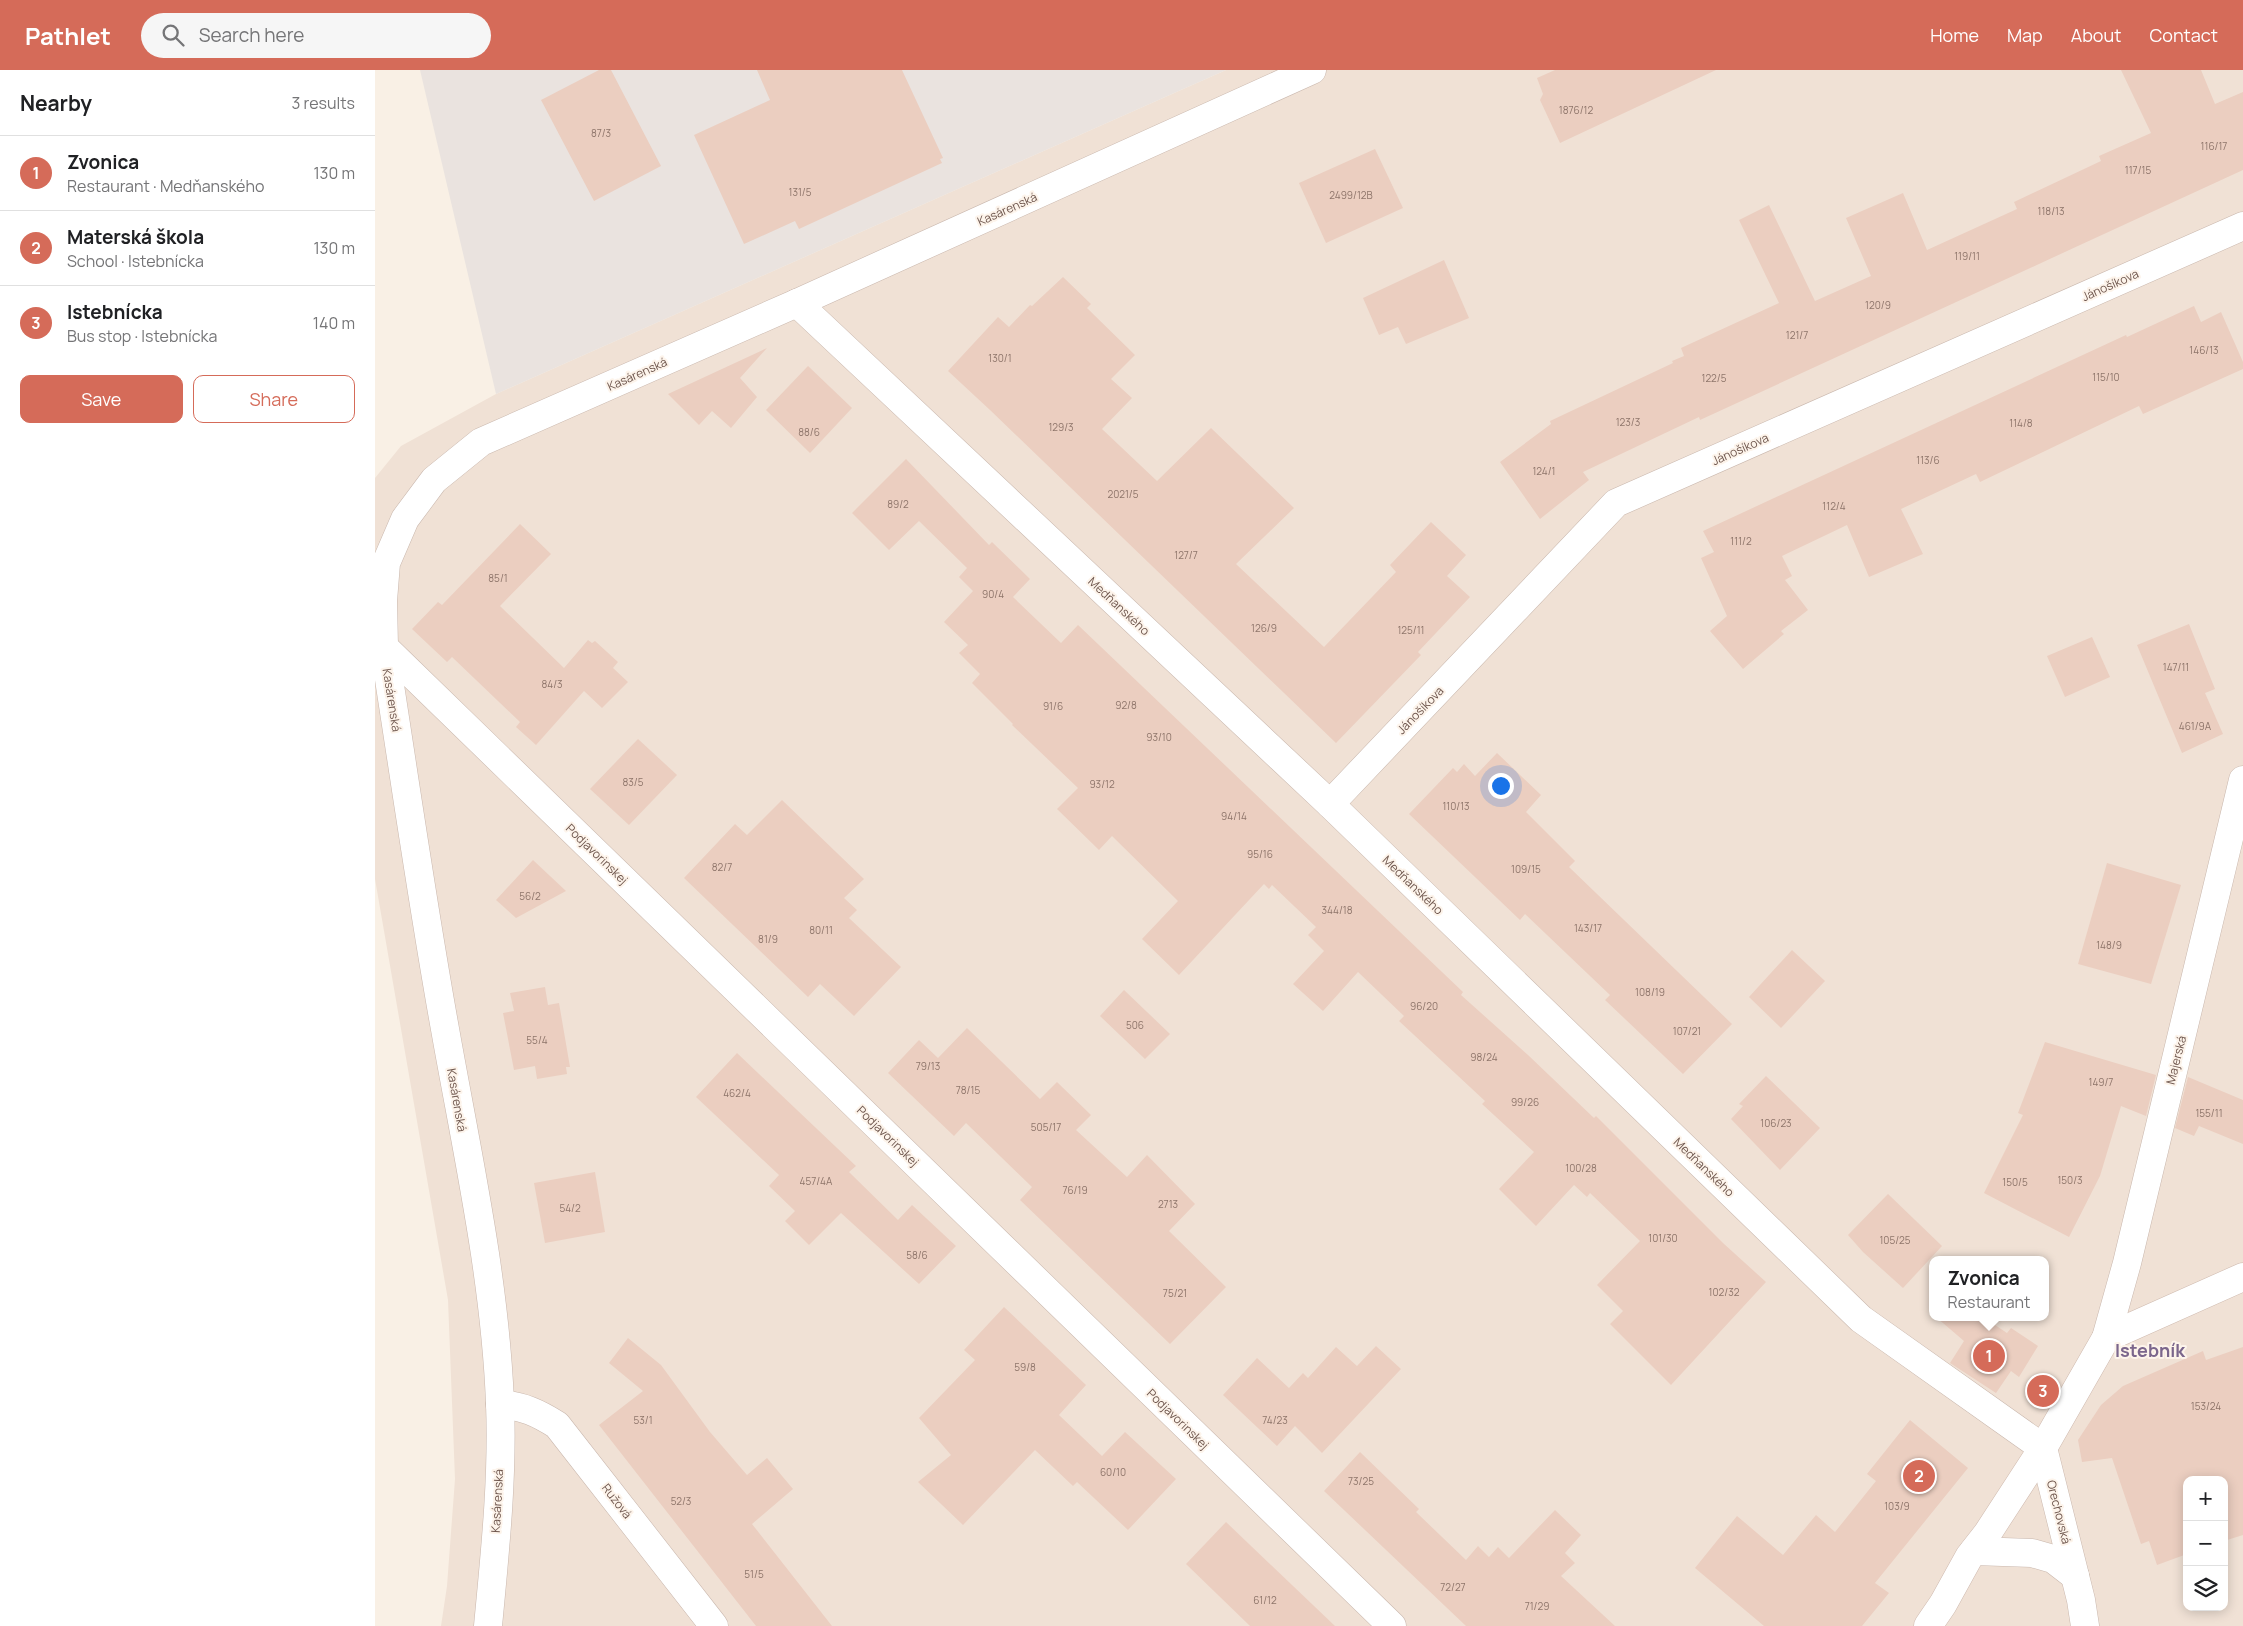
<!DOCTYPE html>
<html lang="en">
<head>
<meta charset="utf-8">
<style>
  :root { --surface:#fff; --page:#f6f6f6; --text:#202124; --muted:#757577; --line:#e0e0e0; --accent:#d56b59 }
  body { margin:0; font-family:Manrope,sans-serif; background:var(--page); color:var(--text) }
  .controls { position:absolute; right:15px; bottom:15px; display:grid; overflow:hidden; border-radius:10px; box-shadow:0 2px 12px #0003 }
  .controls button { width:45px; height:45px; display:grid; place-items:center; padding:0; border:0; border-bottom:1px solid var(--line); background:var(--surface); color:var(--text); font:25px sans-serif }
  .you { position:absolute; left:1125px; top:715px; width:18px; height:18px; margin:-12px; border:4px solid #fff; border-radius:50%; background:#1a73e8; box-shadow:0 0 0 8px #1a73e833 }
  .badge { display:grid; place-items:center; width:32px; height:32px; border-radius:50%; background:var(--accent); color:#fff; font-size:16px; font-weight:700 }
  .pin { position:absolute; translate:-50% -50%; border:2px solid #fff; box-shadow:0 1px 5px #0006 }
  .popup { position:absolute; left:1554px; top:1186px; width:120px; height:65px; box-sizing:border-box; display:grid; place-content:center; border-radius:10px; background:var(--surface); filter:drop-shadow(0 1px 4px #0005); font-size:16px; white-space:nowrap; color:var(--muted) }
  .popup b { font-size:19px; color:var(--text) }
  .popup::after { content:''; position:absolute; left:50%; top:100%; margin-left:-10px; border:10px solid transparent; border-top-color:var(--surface) }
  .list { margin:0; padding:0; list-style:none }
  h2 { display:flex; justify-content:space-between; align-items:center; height:65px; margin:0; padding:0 20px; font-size:21px }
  h2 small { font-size:16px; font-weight:400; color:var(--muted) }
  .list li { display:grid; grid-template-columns:32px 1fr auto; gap:15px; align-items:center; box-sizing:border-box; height:75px; padding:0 20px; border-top:1px solid var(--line) }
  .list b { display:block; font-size:19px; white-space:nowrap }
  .list p { margin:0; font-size:16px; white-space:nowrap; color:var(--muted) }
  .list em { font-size:16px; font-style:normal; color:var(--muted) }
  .actions { display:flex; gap:10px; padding:15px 20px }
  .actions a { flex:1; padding:11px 0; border:1px solid var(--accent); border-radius:10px; text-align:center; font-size:18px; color:var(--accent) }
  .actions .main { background:var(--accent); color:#fff }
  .icon { flex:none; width:28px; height:28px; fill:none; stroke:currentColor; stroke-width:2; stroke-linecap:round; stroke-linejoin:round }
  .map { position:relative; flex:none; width:1868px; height:1556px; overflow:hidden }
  header { display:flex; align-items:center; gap:30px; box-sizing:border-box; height:70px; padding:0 25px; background:var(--accent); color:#fff }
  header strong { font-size:24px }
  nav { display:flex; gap:28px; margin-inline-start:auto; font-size:18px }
  .search { width:350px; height:45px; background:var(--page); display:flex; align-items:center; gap:12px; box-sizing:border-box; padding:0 18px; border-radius:28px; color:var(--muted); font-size:19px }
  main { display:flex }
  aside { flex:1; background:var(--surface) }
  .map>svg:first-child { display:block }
  .residential { fill:#f0e1d5; fill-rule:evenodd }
  .industrial { fill:#eae3df }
  .building { fill:#ebcec0 }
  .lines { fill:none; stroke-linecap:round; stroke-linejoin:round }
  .street-casing { stroke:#c9b7ad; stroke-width:29 }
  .secondary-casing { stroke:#ceb9ae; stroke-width:29 }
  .street { stroke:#fff; stroke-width:28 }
  .secondary { stroke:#fff; stroke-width:28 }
  .labels { text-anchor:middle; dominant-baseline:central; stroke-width:4; stroke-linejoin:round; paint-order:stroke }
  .number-label { font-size:10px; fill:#8e756a }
  .street-label { font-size:12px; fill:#6f574e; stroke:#fdf4eb }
  .district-label { font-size:18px; font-weight:bold; fill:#7b668c; stroke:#fdf4eb }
</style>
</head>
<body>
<header>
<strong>Pathlet</strong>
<div class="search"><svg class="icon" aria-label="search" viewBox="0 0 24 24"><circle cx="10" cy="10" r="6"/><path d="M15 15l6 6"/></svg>Search here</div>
<nav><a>Home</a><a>Map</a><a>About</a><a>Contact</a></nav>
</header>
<main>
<aside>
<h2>Nearby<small>3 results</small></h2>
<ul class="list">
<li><span class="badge">1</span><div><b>Zvonica</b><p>Restaurant · Medňanského</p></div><em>130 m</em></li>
<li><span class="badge">2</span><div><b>Materská škola</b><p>School · Istebnícka</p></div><em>130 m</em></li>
<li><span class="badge">3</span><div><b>Istebnícka</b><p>Bus stop · Istebnícka</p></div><em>140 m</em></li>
</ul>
<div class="actions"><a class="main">Save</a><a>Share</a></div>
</aside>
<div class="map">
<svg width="1868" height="1556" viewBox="0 0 1868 1556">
  <rect width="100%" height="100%" fill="#f9f0e5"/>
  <path class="residential" d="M851,0H1868V1556H66L72,1516L80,1409L73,1230L0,809V408L26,376L121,324ZM1558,1190H1670V1247H1558ZM1812,1410H1849V1537H1812Z"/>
  <polygon class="industrial" points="45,0 851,0 121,324"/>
  <g class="building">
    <polygon points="224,0 236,0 286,96 219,131 166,30"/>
    <polygon points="382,0 527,0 568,88 565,89 567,93 424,159 420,151 369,174 319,65 395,30"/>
    <polygon points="1180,0 1341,0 1185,73 1165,30 1168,24 1162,8"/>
    <polygon points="1746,0 1826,0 1840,34 1868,22 1868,100 1325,350 1324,347 1208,402 1214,410 1165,449 1125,392 1176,354 1175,351 1298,293 1297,291 1309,286 1306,278 1404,233 1364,150 1394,135 1440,231 1496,206 1471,148 1528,123 1552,180 1642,139 1639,132 1726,91 1724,86 1776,63"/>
    <polygon points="1000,79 1028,138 951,173 924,113"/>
    <polygon points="1069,190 1094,248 1031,274 1023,257 1004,265 988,228"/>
    <polygon points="688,207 716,234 712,238 760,285 736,309 757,328 727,359 782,411 836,358 919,438 861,494 949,577 1021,502 1015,495 1056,452 1091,485 1072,506 1095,527 1043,582 1046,585 961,673 615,340 573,301 623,247 634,257 655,235 657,236"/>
    <polygon points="1819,236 1826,252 1846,242 1868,292 1868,299 1768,344 1764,336 1605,412 1601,404 1526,439 1548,484 1494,507 1472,455 1407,486 1417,506 1410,510 1433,540 1406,561 1409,564 1368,599 1335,561 1352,546 1326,488 1339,482 1328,461 1751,265 1752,267"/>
    <polygon points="392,278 365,308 382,327 356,358 337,341 324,355 293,324"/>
    <polygon points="433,296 477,338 435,383 391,340"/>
    <polygon points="531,389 614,475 617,472 655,509 638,527 686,573 703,555 1088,922 1086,925 1153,985 1219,1048 1221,1046 1348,1173 1391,1212 1296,1315 1235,1254 1248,1241 1222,1215 1265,1171 1215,1123 1212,1127 1199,1115 1161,1156 1124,1119 1159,1082 1107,1034 1110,1031 1024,951 1029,946 983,902 948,941 918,914 949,881 933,865 941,857 897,815 894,819 889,814 804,905 767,869 803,831 737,766 724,780 682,739 703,718 637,655 638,654 597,613 605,604 584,583 593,575 569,552 598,521 584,507 592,498 544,451 514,480 477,443"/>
    <polygon points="145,454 176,484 125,536 189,598 213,570 217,573 220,571 243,592 238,598 253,612 227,638 209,621 161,675 141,657 145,652 77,587 72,592 37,559 63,532 67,535"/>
    <polygon points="1814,554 1840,619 1830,623 1848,664 1807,683 1762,575"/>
    <polygon points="1717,567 1735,607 1690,627 1672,586"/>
    <polygon points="263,669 302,705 254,755 215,719"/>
    <polygon points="1122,683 1166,725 1151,742 1200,791 1194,797 1357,954 1308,1004 1230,930 1235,925 1150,844 1145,850 1034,744 1078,698 1082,702 1089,694 1100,706"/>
    <polygon points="407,730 489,809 469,828 482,840 474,848 526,897 479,946 445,914 433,927 309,808 360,754 372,765"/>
    <polygon points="158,790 191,821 141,848 121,830"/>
    <polygon points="1732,793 1806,815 1776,914 1703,894"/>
    <polygon points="1417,880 1450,911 1406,958 1374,927"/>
    <polygon points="170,917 173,935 184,933 195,997 191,997 192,1004 162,1009 160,996 139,1000 128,943 139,941 135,923"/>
    <polygon points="749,920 795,964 770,989 725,946"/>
    <polygon points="592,958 665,1029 682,1012 716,1045 701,1060 752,1107 772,1085 820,1134 794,1161 851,1217 795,1274 645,1130 657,1117 591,1053 579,1066 513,1003 544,970 563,988"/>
    <polygon points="1670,972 1781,1005 1771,1046 1746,1036 1725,1106 1694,1167 1609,1123 1648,1045 1643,1043"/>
    <polygon points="362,983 481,1096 474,1102 523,1150 537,1135 581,1176 544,1214 466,1143 434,1175 410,1151 420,1141 394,1116 404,1105 321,1027"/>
    <polygon points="1391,1006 1445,1058 1405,1100 1356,1049 1368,1036 1364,1034"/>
    <polygon points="1813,1007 1868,1030 1868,1074 1824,1056 1819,1066 1800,1058"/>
    <polygon points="220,1102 230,1162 170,1173 159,1113"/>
    <polygon points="1513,1124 1567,1176 1528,1218 1488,1182 1473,1165"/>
    <polygon points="629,1237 711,1315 684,1345 727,1386 750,1362 801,1409 753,1460 702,1412 698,1416 660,1380 588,1455 543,1412 576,1385 544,1348 600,1290 589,1280"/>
    <polygon points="1561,1247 1608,1247 1632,1263 1636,1258 1663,1276 1644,1307 1636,1301 1621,1323 1575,1293 1589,1271"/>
    <polygon points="253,1268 286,1295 335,1362 372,1405 392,1388 418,1419 377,1454 457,1556 381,1556 224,1355 268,1321 234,1293"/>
    <polygon points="1001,1276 1026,1299 947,1383 920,1356 902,1376 848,1325 882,1288 914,1318 928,1303 933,1308 961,1277 982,1296"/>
    <polygon points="1868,1277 1868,1465 1849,1471 1849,1410 1812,1410 1812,1484 1782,1495 1774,1471 1766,1474 1737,1388 1707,1392 1703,1370 1726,1335 1748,1316 1828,1281 1831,1290"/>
    <polygon points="1535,1350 1593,1398 1500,1513 1514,1523 1487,1556 1389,1556 1320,1498 1362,1446 1408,1485 1441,1445 1460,1462 1501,1411 1492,1404"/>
    <polygon points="985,1382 1044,1439 1041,1442 1091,1490 1103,1476 1114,1487 1123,1477 1134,1488 1180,1440 1206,1465 1190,1483 1200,1493 1186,1506 1240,1556 1091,1556 949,1421"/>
    <polygon points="851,1452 960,1556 875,1556 811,1494"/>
  </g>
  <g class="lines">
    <defs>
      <g id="street">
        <polyline points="422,233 955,734 1486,1249 1668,1378 1706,1530 1710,1556"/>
        <polyline points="9,577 1017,1556"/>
        <polyline points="955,734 1241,433 1868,156"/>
        <polyline points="1731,1268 1752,1193 1868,710"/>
        <path d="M125,1334C148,1336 163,1343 182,1355L339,1556"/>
        <polyline points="1599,1481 1657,1483 1678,1489 1700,1506"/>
        <path d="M113,1556C120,1482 128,1407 125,1333C120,1207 92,1083 70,959C47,832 29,704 9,577L8,531L11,493L30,449L59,410L106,372L422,233L937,0"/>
      </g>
      <polyline id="secondary" points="1553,1556 1568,1534 1594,1487 1612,1464 1668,1378 1731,1268 1868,1207"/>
    </defs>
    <use href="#street" class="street-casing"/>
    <use href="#secondary" class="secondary-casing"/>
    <use href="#street" class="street"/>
    <use href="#secondary" class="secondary"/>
  </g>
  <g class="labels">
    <g class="number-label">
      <text x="1201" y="40">1876/12</text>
      <text x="226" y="63">87/3</text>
      <text x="1839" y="76">116/17</text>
      <text x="1763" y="100">117/15</text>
      <text x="425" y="122">131/5</text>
      <text x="976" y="125">2499/12B</text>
      <text x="1676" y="141">118/13</text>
      <text x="1592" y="186">119/11</text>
      <text x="1503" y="235">120/9</text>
      <text x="1422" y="265">121/7</text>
      <text x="1829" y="280">146/13</text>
      <text x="625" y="288">130/1</text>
      <text x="1731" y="307">115/10</text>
      <text x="1339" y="308">122/5</text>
      <text x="1253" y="352">123/3</text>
      <text x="1646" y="353">114/8</text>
      <text x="686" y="357">129/3</text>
      <text x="434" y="362">88/6</text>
      <text x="1553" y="390">113/6</text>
      <text x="1169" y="401">124/1</text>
      <text x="748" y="424">2021/5</text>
      <text x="523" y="434">89/2</text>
      <text x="1459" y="436">112/4</text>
      <text x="1366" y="471">111/2</text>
      <text x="811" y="485">127/7</text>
      <text x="123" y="508">85/1</text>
      <text x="618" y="524">90/4</text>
      <text x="889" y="558">126/9</text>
      <text x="1036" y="560">125/11</text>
      <text x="1801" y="597">147/11</text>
      <text x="177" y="614">84/3</text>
      <text x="751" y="635">92/8</text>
      <text x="678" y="636">91/6</text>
      <text x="1820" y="656">461/9A</text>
      <text x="784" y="667">93/10</text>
      <text x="258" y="712">83/5</text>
      <text x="727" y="714">93/12</text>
      <text x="1081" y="736">110/13</text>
      <text x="859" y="746">94/14</text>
      <text x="885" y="784">95/16</text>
      <text x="347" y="797">82/7</text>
      <text x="1151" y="799">109/15</text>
      <text x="155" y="826">56/2</text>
      <text x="962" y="840">344/18</text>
      <text x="1213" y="858">143/17</text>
      <text x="446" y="860">80/11</text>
      <text x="393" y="869">81/9</text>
      <text x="1734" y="875">148/9</text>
      <text x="1275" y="922">108/19</text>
      <text x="1049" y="936">96/20</text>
      <text x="760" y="955">506</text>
      <text x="1312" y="961">107/21</text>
      <text x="162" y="970">55/4</text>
      <text x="1109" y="987">98/24</text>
      <text x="553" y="996">79/13</text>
      <text x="1726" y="1012">149/7</text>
      <text x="593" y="1020">78/15</text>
      <text x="362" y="1023">462/4</text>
      <text x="1150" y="1032">99/26</text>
      <text x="1834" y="1043">155/11</text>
      <text x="1401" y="1053">106/23</text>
      <text x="671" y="1057">505/17</text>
      <text x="1206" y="1098">100/28</text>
      <text x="1695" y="1110">150/3</text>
      <text x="441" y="1111">457/4A</text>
      <text x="1640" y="1112">150/5</text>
      <text x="700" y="1120">76/19</text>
      <text x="793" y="1134">2713</text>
      <text x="195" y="1138">54/2</text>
      <text x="1288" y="1168">101/30</text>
      <text x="1520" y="1170">105/25</text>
      <text x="542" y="1185">58/6</text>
      <text x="1349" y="1222">102/32</text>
      <text x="800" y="1223">75/21</text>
      <text x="650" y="1297">59/8</text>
      <text x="1831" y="1336">153/24</text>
      <text x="268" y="1350">53/1</text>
      <text x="900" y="1350">74/23</text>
      <text x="738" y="1402">60/10</text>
      <text x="986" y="1411">73/25</text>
      <text x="306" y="1431">52/3</text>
      <text x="1522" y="1436">103/9</text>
      <text x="379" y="1504">51/5</text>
      <text x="1078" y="1517">72/27</text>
      <text x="890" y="1530">61/12</text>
      <text x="1162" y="1536">71/29</text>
    </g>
    <g class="street-label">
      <text transform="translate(632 139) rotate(-24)">Kasárenská</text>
      <text transform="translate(1735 215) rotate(-24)">Jánošíkova</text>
      <text transform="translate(262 304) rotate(-24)">Kasárenská</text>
      <text transform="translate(1365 379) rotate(-24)">Jánošíkova</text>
      <text transform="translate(744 536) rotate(43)">Medňanského</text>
      <text transform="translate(17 630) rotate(81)">Kasárenská</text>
      <text transform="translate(1045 640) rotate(-46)">Jánošíkova</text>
      <text transform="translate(222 784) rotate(44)">Podjavorinskej</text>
      <text transform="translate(1038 815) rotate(44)">Medňanského</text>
      <text transform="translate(1801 990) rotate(-76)">Majerská</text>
      <text transform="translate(82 1030) rotate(80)">Kasárenská</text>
      <text transform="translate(513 1066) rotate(44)">Podjavorinskej</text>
      <text transform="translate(1329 1097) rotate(44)">Medňanského</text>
      <text transform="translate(803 1349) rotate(44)">Podjavorinskej</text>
      <text transform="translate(122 1431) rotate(-87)">Kasárenská</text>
      <text transform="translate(242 1431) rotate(52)">Ružová</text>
      <text transform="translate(1684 1442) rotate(76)">Orechovská</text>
    </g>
    <g class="district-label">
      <text x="1775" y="1280">Istebník</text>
    </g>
  </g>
</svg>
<div class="controls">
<button>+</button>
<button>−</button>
<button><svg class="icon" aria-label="layers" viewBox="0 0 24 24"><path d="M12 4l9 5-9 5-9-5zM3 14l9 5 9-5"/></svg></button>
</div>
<div class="you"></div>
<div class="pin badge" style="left:1614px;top:1286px">1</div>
<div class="popup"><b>Zvonica</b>Restaurant</div>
<div class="pin badge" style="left:1544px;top:1406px">2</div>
<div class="pin badge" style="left:1668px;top:1321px">3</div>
</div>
</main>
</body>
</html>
